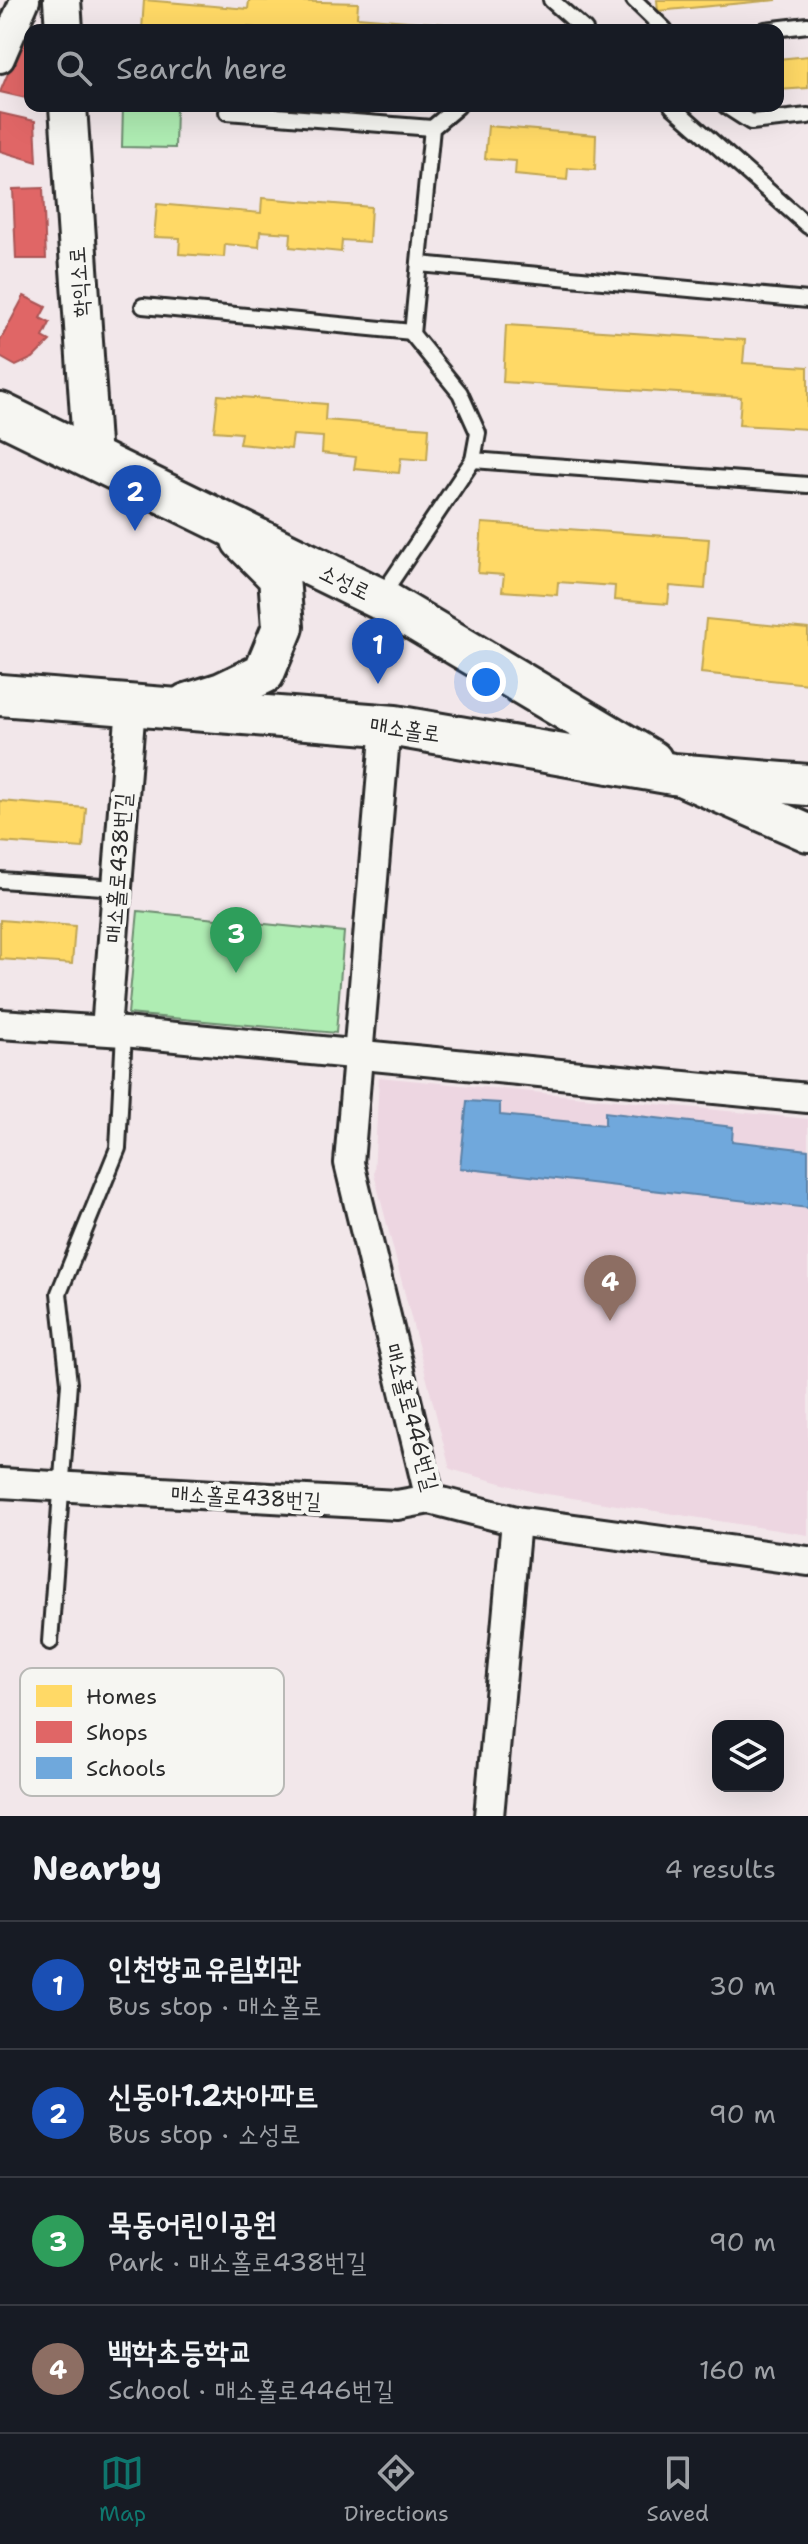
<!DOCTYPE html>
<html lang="en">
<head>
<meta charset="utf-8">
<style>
  :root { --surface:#171b24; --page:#242831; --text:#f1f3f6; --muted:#9ea1a6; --line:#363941; --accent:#0f766e }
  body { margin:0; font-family:"Shantell Sans","Poor Story",sans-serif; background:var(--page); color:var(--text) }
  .controls { position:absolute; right:24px; bottom:24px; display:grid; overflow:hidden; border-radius:16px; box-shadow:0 8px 32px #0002 }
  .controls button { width:72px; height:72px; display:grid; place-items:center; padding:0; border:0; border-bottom:2px solid var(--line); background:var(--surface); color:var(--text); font:40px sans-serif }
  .you { position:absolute; left:486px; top:682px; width:28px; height:28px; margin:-20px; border:6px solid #fff; border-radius:50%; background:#1a73e8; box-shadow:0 0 0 12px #1a73e833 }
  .badge { display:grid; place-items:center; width:52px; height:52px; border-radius:50%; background:var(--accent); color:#fff; font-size:26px; font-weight:700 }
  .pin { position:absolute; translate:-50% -66px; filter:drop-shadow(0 2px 4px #0008) }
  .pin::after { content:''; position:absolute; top:42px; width:28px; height:24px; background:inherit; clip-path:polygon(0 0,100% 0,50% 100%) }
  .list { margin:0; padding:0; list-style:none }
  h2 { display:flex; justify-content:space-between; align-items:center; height:104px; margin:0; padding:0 32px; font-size:34px }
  h2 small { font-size:26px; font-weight:400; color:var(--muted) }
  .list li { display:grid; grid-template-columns:52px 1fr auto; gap:24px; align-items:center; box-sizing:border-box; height:128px; padding:0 32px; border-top:2px solid var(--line) }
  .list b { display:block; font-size:30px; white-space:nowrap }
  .list p { margin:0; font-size:26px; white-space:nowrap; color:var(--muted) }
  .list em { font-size:26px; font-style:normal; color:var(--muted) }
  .icon { flex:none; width:44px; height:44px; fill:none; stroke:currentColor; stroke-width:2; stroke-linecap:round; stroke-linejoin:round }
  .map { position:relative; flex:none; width:808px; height:1816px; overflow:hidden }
  .search { position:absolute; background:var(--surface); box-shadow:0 8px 32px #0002; left:24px; right:24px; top:24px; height:88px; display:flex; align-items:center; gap:20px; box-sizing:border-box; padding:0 28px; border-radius:16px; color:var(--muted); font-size:30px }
  .sheet { height:616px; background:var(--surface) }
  nav { display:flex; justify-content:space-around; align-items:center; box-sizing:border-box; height:112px; border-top:2px solid var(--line); background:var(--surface); font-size:22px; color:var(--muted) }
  nav a { display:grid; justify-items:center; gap:4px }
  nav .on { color:var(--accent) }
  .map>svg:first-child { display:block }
  .built { fill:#edd6e1 }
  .green { fill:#afedb3; stroke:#6d8c6f; stroke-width:2 }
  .homes { fill:#ffd966; stroke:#bfa554; stroke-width:2 }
  .shops { fill:#e06666; stroke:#aa5454; stroke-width:2 }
  .schools { fill:#6fa8dc; stroke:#5b82a7; stroke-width:2 }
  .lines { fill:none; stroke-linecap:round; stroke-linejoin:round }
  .service-casing { stroke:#2b2b2b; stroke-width:20 }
  .minor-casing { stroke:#2b2b2b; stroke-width:34 }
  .tertiary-casing { stroke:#2b2b2b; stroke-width:42 }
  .secondary-casing { stroke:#2b2b2b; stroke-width:46 }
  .service { stroke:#f6f6f2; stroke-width:14 }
  .minor { stroke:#f6f6f2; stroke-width:28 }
  .tertiary { stroke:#f6f6f2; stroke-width:36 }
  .secondary { stroke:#f6f6f2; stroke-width:40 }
  .labels { text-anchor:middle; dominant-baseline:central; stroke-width:8; stroke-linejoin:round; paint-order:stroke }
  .street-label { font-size:22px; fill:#2b2b2b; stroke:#f6f6f2 }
  .key { fill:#f6f6f2; stroke:#b9b9b6; stroke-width:2 }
  .key-label { font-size:22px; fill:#2b2b2b }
</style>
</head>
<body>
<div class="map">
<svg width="808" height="1816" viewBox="0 0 808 1816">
  <rect width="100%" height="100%" fill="#f2e7ea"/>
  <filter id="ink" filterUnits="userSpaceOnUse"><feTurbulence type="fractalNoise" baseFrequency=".0125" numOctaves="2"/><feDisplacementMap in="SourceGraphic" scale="16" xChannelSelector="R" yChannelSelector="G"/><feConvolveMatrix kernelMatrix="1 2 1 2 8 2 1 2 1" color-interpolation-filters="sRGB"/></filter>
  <g filter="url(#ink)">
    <polygon class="built" points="379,1077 808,1119 808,1535 534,1492 450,1469 374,1174"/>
    <g class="green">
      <polygon points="123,106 176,106 175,148 122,147"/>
      <polygon points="138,911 344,932 336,1033 128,1014"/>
    </g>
    <g class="homes">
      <polygon points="144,0 248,9 249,0 358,3 357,17 470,26 469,30 278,30 247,27 247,30 142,30"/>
      <polygon points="657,0 777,0 658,11"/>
      <polygon points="808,56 808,88 778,90 778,59"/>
      <polygon points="488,126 596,135 595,170 568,168 567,180 515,175 516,161 485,159"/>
      <polygon points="262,198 371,207 369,242 342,240 341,252 290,247 291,233 260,231 259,247 225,244 224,257 179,254 180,238 154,237 157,204 261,213"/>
      <polygon points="506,325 745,340 743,363 808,367 808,429 739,425 741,397 503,382"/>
      <polygon points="218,395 326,404 325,420 429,428 427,460 401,458 399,473 354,469 356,457 322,453 323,437 293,435 291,449 239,444 241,433 214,431"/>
      <polygon points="482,523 709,539 705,589 670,586 668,604 614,600 615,586 558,582 557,595 502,591 504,575 478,573"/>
      <polygon points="706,619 808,629 808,684 701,673"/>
      <polygon points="0,801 86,808 83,848 0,842"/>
      <polygon points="0,920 75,926 72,964 0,959"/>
    </g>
    <g class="shops">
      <polygon points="26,31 30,32 30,99 0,92"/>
      <polygon points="0,113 35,121 37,162 0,151"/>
      <polygon points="43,188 46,259 16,259 13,189"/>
      <polygon points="24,296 46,307 40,318 50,323 43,337 50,341 33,358 16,366 0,357 0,341"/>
    </g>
    <polygon class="schools" points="467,1101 500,1103 500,1115 605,1125 605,1112 733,1127 732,1141 808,1150 808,1208 460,1168"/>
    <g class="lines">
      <defs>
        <g id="service">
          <polyline points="551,0 585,30"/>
          <polyline points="634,0 665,30"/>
          <polyline points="765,30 808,25"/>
          <polyline points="458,106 432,128 412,334 460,393 478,433 473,460 808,485"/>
          <polyline points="672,106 808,226"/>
          <polyline points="726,106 751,122 808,116"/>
          <polyline points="227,112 432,128"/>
          <polyline points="419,264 808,300"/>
          <polyline points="143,306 412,332"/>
          <polyline points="380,598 473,460"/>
          <polyline points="0,880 117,888"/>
          <polyline points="50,1642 69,1383 59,1293 118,1148 124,1032"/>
        </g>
        <g id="minor">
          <polyline points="0,58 25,0"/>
          <polyline points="386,725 349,1163 430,1499 516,1521 808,1561"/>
          <polyline points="0,1024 124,1032 808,1098"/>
          <polyline points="106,1030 131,705"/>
          <polyline points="0,1483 397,1505 430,1499"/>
          <polyline points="489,1816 516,1521"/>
        </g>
        <g id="tertiary">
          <polyline points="62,0 64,30"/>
          <polyline points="68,106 92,459"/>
          <polyline points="685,779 808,833"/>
        </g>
        <g id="secondary">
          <polyline points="0,413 380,599 652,761"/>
          <polyline points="0,695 395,726 673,774 808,785"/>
          <polyline points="187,704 222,693 264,673 283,627 279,577 242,540"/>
        </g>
      </defs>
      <use href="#service" class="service-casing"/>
      <use href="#minor" class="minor-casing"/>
      <use href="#tertiary" class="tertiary-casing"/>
      <use href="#secondary" class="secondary-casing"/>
      <use href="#service" class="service"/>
      <use href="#minor" class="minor"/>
      <use href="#tertiary" class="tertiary"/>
      <use href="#secondary" class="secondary"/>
    </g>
  </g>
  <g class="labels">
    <g class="street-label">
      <text transform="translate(79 282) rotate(-94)">학익소로</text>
      <text transform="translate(345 582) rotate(26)">소성로</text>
      <text transform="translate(405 729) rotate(8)">매소홀로</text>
      <text transform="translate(118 868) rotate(-86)">매소홀로438번길</text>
      <text transform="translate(412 1417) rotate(75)">매소홀로446번길</text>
      <text transform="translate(246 1497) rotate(3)">매소홀로438번길</text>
    </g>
  </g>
  <rect x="20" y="1668" width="264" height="128" rx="12" class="key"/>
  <rect x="36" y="1685" width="36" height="22" fill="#ffd966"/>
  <rect x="36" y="1721" width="36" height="22" fill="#e06666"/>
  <rect x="36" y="1757" width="36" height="22" fill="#6fa8dc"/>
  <g class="key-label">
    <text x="86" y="1704">Homes</text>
    <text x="86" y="1740">Shops</text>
    <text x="86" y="1776">Schools</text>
  </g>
</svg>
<div class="controls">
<button><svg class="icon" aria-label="layers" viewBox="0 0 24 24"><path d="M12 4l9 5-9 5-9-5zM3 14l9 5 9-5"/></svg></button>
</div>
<div class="you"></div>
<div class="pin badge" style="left:378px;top:684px;background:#1a4fb4">1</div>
<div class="pin badge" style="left:135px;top:531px;background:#1a4fb4">2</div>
<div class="pin badge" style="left:236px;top:973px;background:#2e9e5b">3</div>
<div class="pin badge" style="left:610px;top:1321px;background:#8d6e63">4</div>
<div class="search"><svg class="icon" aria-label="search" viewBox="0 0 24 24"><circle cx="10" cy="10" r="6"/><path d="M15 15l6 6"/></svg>Search here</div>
</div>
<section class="sheet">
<h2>Nearby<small>4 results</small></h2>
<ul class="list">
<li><span class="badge" style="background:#1a4fb4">1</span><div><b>인천향교유림회관</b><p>Bus stop · 매소홀로</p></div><em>30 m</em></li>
<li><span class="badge" style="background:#1a4fb4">2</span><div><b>신동아1.2차아파트</b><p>Bus stop · 소성로</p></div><em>90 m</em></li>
<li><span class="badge" style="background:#2e9e5b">3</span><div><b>묵동어린이공원</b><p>Park · 매소홀로438번길</p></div><em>90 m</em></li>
<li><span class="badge" style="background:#8d6e63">4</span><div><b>백학초등학교</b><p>School · 매소홀로446번길</p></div><em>160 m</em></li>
</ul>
</section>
<nav>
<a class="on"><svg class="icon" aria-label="map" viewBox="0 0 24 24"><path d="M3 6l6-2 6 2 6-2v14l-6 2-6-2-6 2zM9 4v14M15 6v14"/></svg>Map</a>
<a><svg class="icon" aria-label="directions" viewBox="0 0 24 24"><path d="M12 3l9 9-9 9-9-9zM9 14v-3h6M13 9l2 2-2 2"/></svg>Directions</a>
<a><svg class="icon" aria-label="saved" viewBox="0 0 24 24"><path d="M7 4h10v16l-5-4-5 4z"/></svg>Saved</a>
</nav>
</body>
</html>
